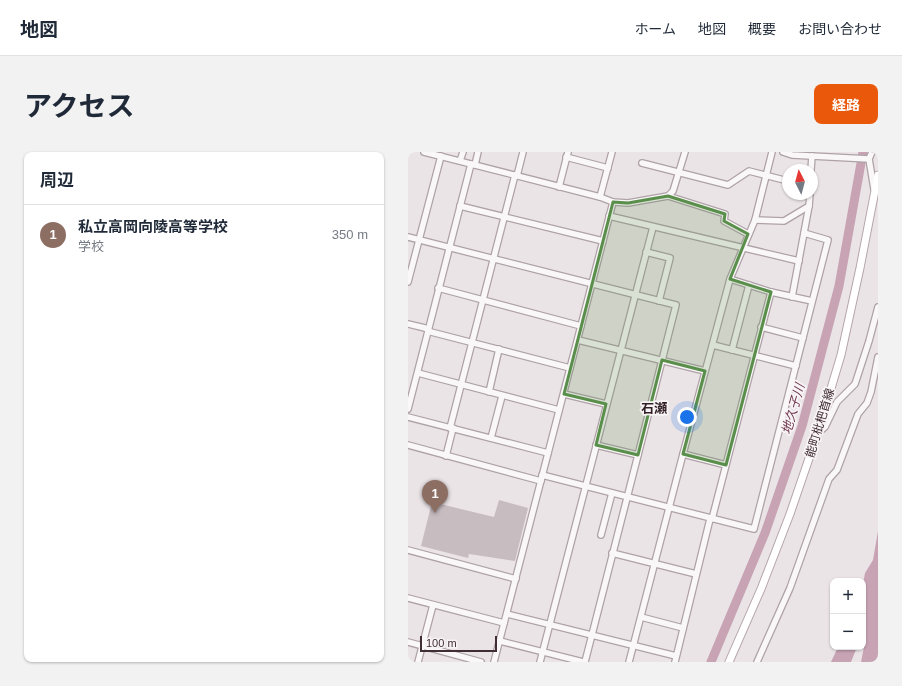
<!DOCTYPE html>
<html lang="ja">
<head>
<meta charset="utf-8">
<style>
  :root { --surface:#fff; --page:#f2f2f3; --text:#1f2937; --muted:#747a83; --line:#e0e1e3; --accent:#ea580c }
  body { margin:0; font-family:Helvetica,"Noto Sans JP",sans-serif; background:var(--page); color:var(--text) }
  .controls { position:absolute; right:12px; bottom:12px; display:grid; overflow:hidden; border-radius:8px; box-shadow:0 1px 3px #0004 }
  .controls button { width:36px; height:36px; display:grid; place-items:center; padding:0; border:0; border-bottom:1px solid var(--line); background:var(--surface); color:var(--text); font:20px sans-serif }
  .compass { position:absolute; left:374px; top:12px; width:36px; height:36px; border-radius:50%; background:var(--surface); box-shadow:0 1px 3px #0004; rotate:354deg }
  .scale { position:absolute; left:12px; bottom:10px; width:77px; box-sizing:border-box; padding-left:4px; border:2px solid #412d34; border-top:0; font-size:11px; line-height:14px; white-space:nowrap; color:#412d34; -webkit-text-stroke:3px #f8f4f5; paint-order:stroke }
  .you { position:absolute; left:279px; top:265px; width:14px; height:14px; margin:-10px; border:3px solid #fff; border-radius:50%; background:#1a73e8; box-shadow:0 0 0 6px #1a73e833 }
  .badge { display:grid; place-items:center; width:26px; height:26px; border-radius:50%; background:var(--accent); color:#fff; font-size:13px; font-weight:700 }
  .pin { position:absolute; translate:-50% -33px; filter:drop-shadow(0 1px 2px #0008) }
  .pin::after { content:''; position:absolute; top:21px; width:14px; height:12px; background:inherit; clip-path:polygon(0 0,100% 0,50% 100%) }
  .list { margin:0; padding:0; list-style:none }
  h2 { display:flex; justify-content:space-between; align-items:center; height:52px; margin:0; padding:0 16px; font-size:17px }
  h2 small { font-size:13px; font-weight:400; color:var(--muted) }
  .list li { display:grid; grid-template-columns:26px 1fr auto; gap:12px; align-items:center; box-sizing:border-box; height:60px; padding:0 16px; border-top:1px solid var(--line) }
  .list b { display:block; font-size:15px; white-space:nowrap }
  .list p { margin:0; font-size:13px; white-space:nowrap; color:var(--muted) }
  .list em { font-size:13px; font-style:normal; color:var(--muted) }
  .map { position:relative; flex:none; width:470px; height:510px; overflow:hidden; border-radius:8px }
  header { display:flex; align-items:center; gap:24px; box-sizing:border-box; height:56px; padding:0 20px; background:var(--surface); border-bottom:1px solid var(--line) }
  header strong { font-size:19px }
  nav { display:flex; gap:22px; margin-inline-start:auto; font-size:14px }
  .intro { display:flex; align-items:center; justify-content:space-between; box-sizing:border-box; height:96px; padding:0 24px }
  h1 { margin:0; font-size:28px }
  .button { padding:10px 18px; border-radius:8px; background:var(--accent); color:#fff; font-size:14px; font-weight:700 }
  main { display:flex; gap:24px; padding:0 24px }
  aside { flex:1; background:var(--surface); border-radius:8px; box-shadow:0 1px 3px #0004 }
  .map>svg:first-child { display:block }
  .water { fill:#c7a3b4 }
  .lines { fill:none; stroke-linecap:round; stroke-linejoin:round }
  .river { stroke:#c7a3b4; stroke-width:9 }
  .building { fill:#c7bcc0 }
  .minor-casing { stroke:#aea2a7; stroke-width:8 }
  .major-casing { stroke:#b5a5ab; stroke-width:9 }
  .minor { stroke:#f9f7f7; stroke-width:5.5 }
  .major { stroke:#fff; stroke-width:7 }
  .marked { fill:#598e4b; fill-opacity:0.2; stroke:#598e4b; stroke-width:3; stroke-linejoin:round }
  .labels { text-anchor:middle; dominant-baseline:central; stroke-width:3.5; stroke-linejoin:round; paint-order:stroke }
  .street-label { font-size:12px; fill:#412d34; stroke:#f8f4f5 }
  .neighbourhood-label { font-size:13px; font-weight:bold; fill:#321f26; stroke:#f8f4f5 }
  .water-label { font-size:13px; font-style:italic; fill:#713b53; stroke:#f8f4f5 }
</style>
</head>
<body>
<header>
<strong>地図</strong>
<nav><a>ホーム</a><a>地図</a><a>概要</a><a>お問い合わせ</a></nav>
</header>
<div class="intro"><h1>アクセス</h1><a class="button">経路</a></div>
<main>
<aside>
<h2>周辺<small></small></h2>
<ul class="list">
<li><span class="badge" style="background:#8d6e63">1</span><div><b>私立高岡向陵高等学校</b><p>学校</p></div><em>350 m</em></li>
</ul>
</aside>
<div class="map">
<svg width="470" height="510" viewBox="0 0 470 510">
  <rect width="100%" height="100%" fill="#ebe4e7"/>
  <g class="water">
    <polygon points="470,379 470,510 453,510 457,490 455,483 455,432 457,421 465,408"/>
    <polygon points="430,495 449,495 443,510 423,510"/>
  </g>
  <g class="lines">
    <polyline class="river" points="303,510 357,381 394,274 431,134 455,0"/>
  </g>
  <polygon class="building" points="91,348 120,356 107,409 61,402 60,406 13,394 24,350 86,365"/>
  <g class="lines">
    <defs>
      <g id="minor">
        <polyline points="16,0 192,45 205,50 220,51 260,44 265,39 277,0"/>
        <polyline points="375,0 384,3 461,7"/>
        <polyline points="464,0 461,7 466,37"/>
        <polyline points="158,5 200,16"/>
        <polyline points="52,9 55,0"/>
        <polyline points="234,11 320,33 341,19 380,29"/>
        <polyline points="67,13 70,0"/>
        <polyline points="403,18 404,4"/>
        <polyline points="109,24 115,0"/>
        <polyline points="151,35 160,0"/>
        <polyline points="260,44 317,62 316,69 340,82"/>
        <polyline points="192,45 204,0"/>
        <polyline points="52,54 195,89"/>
        <polyline points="201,64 391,109"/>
        <polyline points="347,68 376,69 401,54"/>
        <polyline points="0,85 268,153 230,303"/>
        <polyline points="238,100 262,106 251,149"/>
        <polyline points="322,127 363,140 404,149"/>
        <polyline points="0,130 33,4"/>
        <polyline points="30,136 173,174"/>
        <polyline points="384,145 401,54 402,42"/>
        <polyline points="0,172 17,176 23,180 162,216"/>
        <polyline points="353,175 395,186"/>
        <polyline points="170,188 297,219"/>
        <polyline points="305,193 388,214"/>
        <polyline points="324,198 341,133"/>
        <polyline points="10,221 151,258"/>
        <polyline points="81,240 91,197"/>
        <polyline points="156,242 198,252"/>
        <polyline points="0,257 63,12"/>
        <polyline points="0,265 140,301"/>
        <polyline points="42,276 107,23"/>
        <polyline points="410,281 417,275 429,250 447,232 461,189 470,155"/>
        <polyline points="83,286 94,244"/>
        <polyline points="0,293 133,329"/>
        <polyline points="275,302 318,313 304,367"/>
        <polyline points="38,304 45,276"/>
        <polyline points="318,313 363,140"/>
        <polyline points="134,323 346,377 420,88 396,81"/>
        <polyline points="193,383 204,341"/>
        <polyline points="0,398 108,427"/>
        <polyline points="204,401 288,422"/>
        <polyline points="0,446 96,471"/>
        <polyline points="99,462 268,504"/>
        <polyline points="233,465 275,476"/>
        <polyline points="92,489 175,510"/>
        <polyline points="0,490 73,510"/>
        <polyline points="10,510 25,453"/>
        <polyline points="86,510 205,50"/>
        <polyline points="132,510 245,75"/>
        <polyline points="177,510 230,303 188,293"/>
        <polyline points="221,510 275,302 322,127 347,68 364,0"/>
        <polyline points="267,510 302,367"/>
        <polyline points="349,510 382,436 421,327 429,318 450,262 459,251 463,240 470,205"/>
      </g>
      <polyline id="major" points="321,510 353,437 382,362 409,283 433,203 452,116 470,23"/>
    </defs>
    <use href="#minor" class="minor-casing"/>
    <use href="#major" class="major-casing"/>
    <use href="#minor" class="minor"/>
    <use href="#major" class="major"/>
  </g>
  <path class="marked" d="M260,44L317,62L316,69L340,82L322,127L363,140L318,313L275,302L297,219L254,208L230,303L188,293L198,252L156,242L205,50L220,51Z"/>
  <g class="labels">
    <g class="street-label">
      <text transform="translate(412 271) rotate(-73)">能町枇杷首線</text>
    </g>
    <g class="neighbourhood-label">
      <text x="246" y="256">石瀬</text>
    </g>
    <g class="water-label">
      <text transform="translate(385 257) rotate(-74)">地久子川</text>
    </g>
  </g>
</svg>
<div class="controls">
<button>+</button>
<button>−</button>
</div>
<svg class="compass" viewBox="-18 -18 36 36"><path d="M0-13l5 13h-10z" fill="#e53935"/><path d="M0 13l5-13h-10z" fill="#747a83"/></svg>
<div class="scale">100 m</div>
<div class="you"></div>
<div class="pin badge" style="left:27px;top:361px;background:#8d6e63">1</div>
</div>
</main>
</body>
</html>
